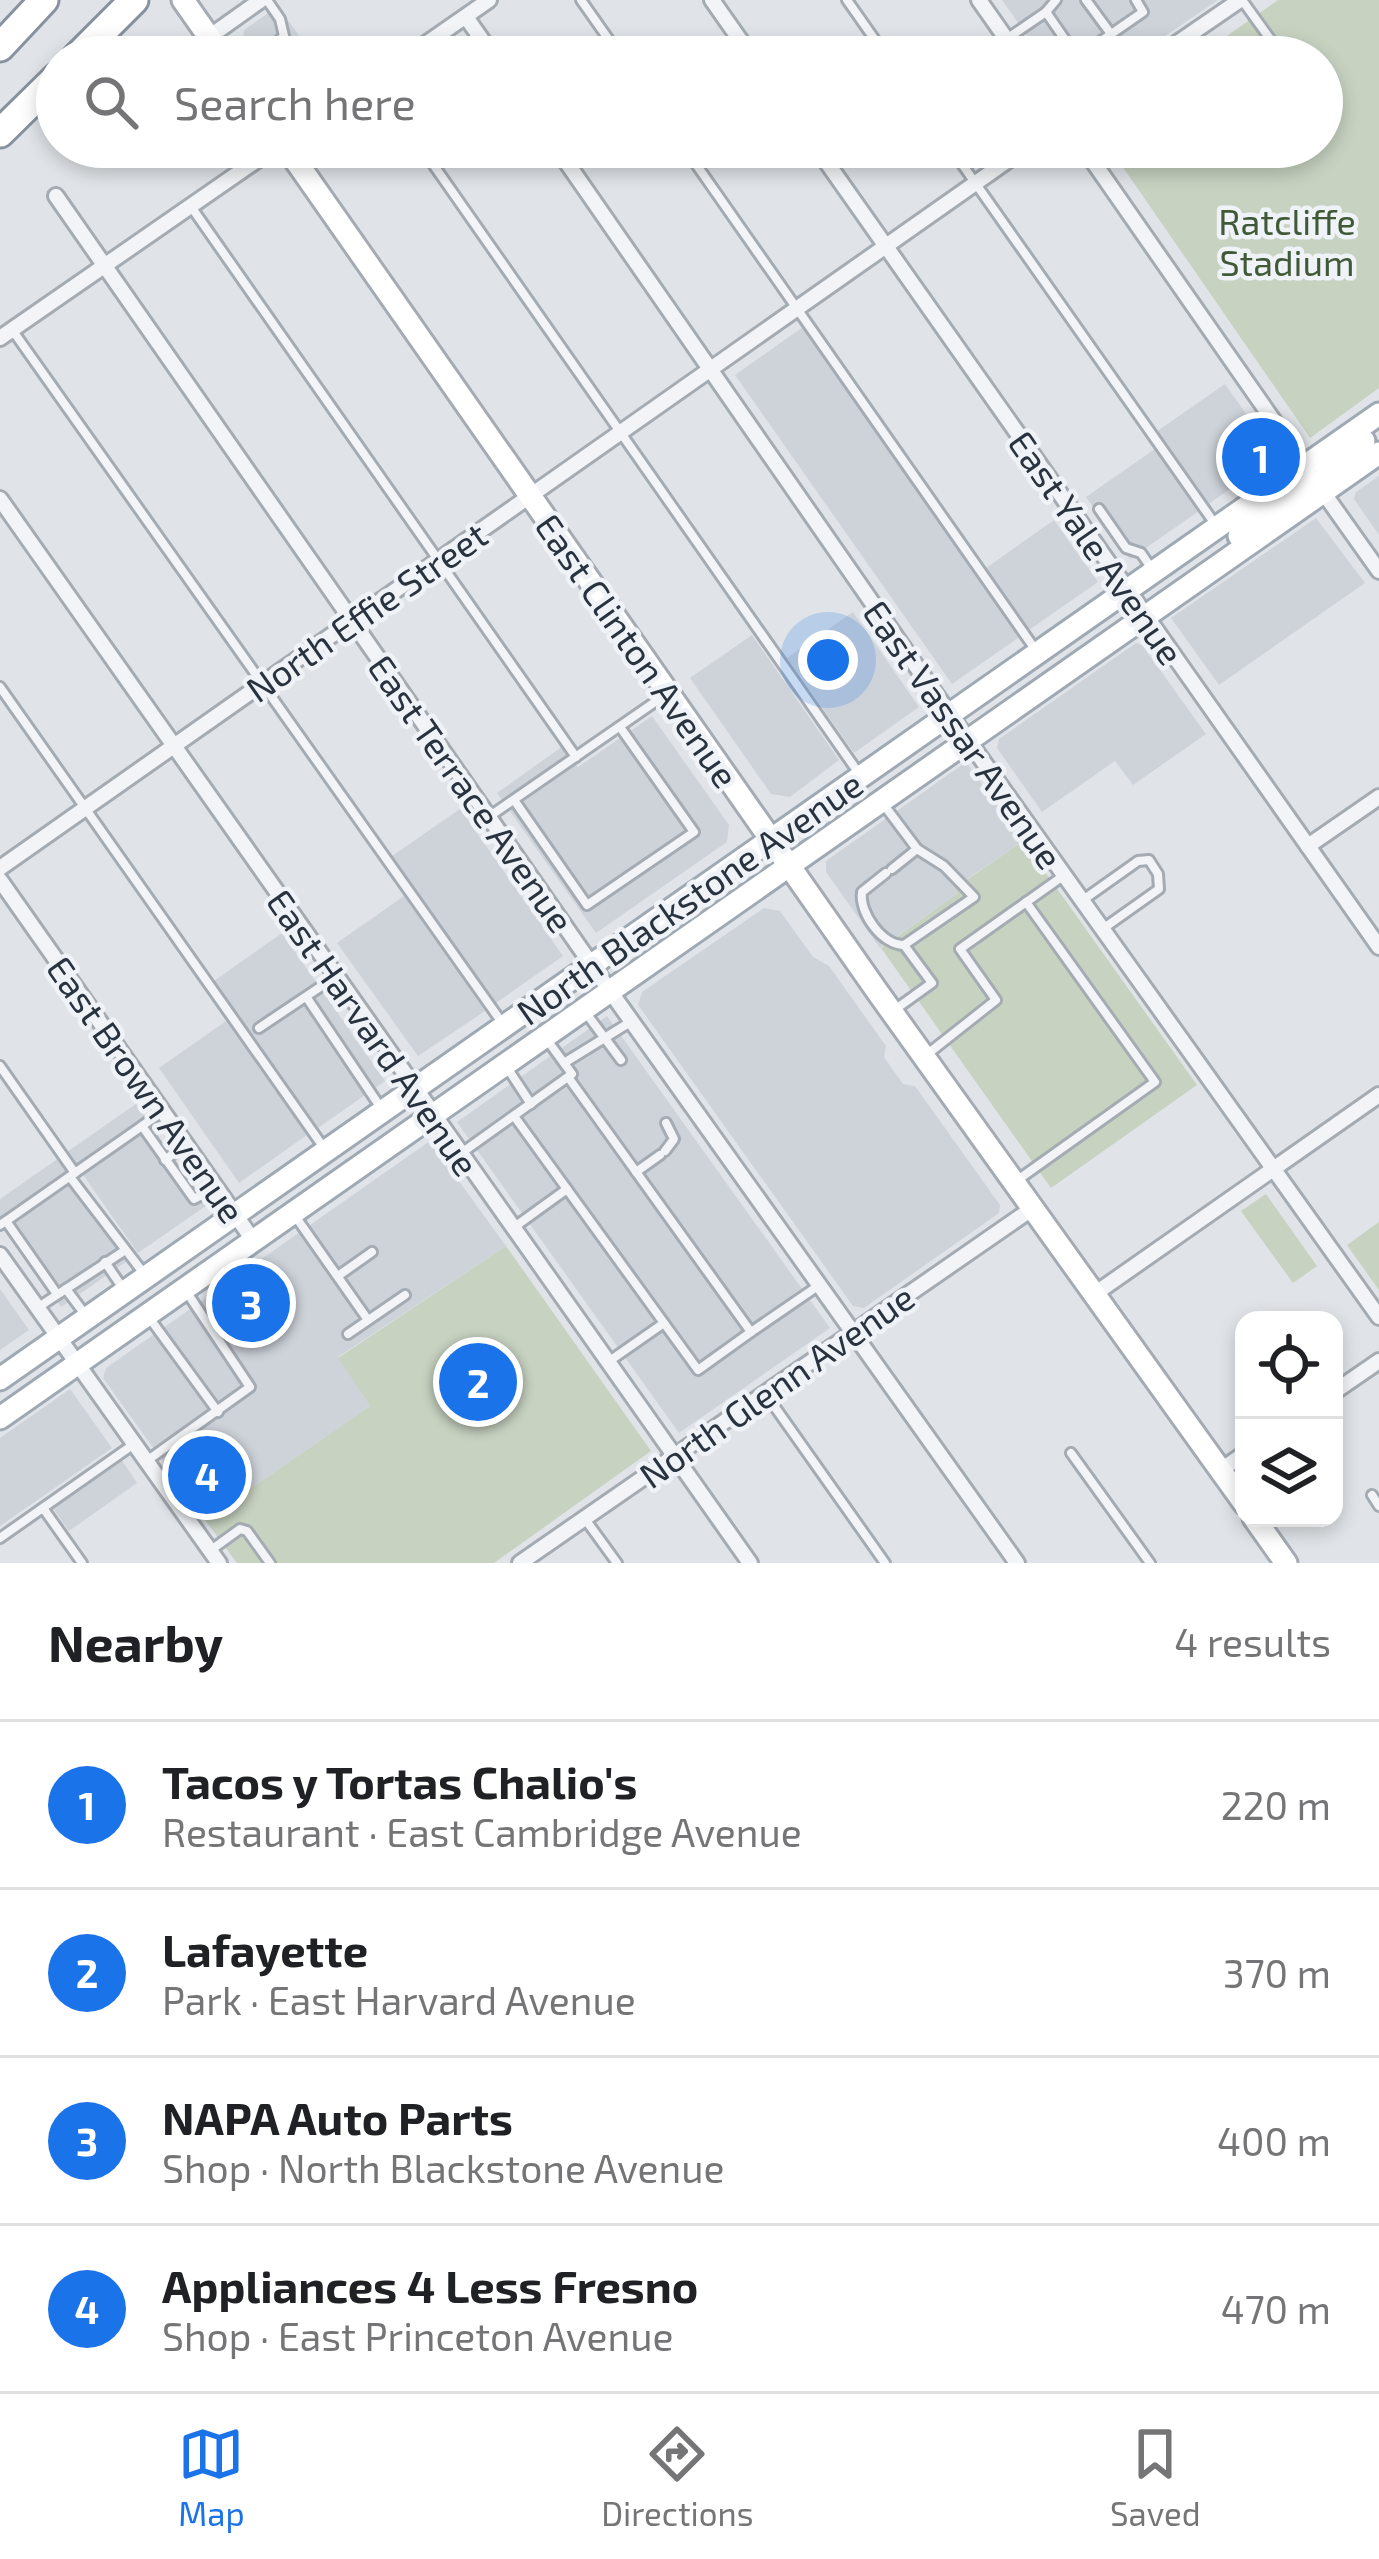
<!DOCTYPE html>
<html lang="en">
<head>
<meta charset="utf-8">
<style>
  :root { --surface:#fff; --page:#f2f2f2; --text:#202124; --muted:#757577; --line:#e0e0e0; --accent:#1a73e8 }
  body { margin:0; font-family:"Exo 2",sans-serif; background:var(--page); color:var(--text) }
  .controls { position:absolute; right:36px; bottom:36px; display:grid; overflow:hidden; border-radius:24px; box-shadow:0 6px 18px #0003 }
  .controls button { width:108px; height:108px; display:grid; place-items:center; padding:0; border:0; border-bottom:3px solid var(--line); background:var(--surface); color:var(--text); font:60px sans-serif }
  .you { position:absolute; left:828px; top:660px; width:42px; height:42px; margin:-30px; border:9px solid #fff; border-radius:50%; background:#1a73e8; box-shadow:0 0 0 18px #1a73e833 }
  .badge { display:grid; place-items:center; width:78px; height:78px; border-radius:50%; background:var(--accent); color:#fff; font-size:39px; font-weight:700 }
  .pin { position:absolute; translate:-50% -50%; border:6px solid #fff; box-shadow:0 3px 12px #0006 }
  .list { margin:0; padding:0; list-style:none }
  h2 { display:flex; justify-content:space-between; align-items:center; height:156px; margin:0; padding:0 48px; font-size:51px }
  h2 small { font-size:39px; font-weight:400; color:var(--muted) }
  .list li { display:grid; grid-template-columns:78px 1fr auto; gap:36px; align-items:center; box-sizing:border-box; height:168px; padding:0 48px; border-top:3px solid var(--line) }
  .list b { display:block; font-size:45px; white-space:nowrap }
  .list p { margin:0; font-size:39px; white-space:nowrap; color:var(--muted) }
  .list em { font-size:39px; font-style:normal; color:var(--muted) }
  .icon { flex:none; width:66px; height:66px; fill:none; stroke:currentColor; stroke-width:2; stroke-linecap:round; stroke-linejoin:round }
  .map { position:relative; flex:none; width:1379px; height:1563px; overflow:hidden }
  .search { position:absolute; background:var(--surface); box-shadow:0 6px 18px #0003; left:36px; right:36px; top:36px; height:132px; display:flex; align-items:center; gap:30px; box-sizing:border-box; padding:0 42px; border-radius:66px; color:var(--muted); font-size:45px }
  .sheet { height:828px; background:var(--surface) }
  nav { display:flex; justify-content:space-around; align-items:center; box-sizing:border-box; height:168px; border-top:3px solid var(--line); background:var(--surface); font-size:33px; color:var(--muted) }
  nav a { display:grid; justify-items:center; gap:6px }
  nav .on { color:var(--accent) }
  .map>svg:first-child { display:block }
  .built { fill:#ced3da }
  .green { fill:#c7d2c1 }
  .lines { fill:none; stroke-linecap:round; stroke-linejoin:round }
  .service-casing { stroke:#a5abb2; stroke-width:14 }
  .minor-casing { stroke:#a5abb2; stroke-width:20 }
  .secondary-casing { stroke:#a5abb2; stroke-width:27 }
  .primary-casing { stroke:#9fa9b3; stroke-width:27 }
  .motorway-casing { stroke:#87929e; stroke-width:33 }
  .service { stroke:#f2f4f7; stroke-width:8 }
  .minor { stroke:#f2f4f7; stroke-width:14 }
  .secondary { stroke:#fff; stroke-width:21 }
  .primary { stroke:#fff; stroke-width:21 }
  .motorway { stroke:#fff; stroke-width:27 }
  .labels { text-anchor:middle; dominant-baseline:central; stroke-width:9; stroke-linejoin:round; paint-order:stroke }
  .park-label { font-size:36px; fill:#405a37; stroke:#eff2f6 }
  .street-label { font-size:36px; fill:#29333f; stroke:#eff2f6 }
</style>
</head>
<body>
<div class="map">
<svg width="1379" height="1563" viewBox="0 0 1379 1563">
  <rect width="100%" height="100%" fill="#e0e4e8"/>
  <g class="built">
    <polygon points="1002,0 1218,0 1134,57 1042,57"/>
    <polygon points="278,6 314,57 254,57 243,42 244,30"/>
    <polygon points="803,327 1021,636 952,684 735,375"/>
    <polygon points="1225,384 1272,451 1270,461 1207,505 1156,432"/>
    <polygon points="1155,449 1199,511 1130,559 1086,497"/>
    <polygon points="1379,476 1379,535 1354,499 1356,492"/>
    <polygon points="1316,518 1365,583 1219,685 1171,618"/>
    <polygon points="1054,520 1098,582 1029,630 986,568"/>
    <polygon points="853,612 919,707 854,753 787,658"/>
    <polygon points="752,635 839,760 790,797 771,794 690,678"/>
    <polygon points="1136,643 1142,645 1206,734 1133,785 1115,761 1042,812 997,748 999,739"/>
    <polygon points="652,716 729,825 727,842 596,933 497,793 563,746 578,767"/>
    <polygon points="966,762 1023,841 955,887 958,893 880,948 826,872 826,861"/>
    <polygon points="460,809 563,956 496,1003 392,856"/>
    <polygon points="404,896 485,1011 418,1056 337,943"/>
    <polygon points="764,908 780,911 813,957 829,966 886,1046 884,1057 903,1084 915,1086 1000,1205 999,1213 864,1308 853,1306 638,1005 642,992"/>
    <polygon points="282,933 385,1081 318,1128 214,981"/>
    <polygon points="607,1016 830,1328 679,1433 457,1122"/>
    <polygon points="226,1021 307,1135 239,1183 159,1068"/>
    <polygon points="136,1104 207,1205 138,1253 67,1152"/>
    <polygon points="430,1141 506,1246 338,1357 370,1406 205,1520 103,1378 106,1368"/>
    <polygon points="59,1158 130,1259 61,1307 0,1220 0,1199"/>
    <polygon points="0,1289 29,1330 0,1350"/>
    <polygon points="70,1389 112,1448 0,1526 0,1438"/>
    <polygon points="119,1456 137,1483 69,1531 50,1504"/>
  </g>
  <g class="green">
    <polygon points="1278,0 1379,0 1379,388 1310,438 1109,147 1322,147 1322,57 1197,57"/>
    <polygon points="1023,841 1197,1085 1051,1188 881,948 958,893 955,888"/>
    <polygon points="1266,1194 1317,1266 1293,1283 1241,1211"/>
    <polygon points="1379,1222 1379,1290 1347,1245"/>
    <polygon points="506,1246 651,1451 494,1563 237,1563 205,1520 370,1406 338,1358"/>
  </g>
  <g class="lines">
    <defs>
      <g id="service">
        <polyline points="581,0 621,57"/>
        <polyline points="847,0 887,57"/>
        <polyline points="1086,0 1111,34"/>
        <polyline points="1242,0 1283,57"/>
        <polyline points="1046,12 1056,0"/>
        <polyline points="1008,38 1046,12 1077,57"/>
        <polyline points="261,57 284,36 280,19 267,0"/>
        <polyline points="1078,57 1143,12 1136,0"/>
        <polyline points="421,147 860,775"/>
        <polyline points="684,147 1037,652"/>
        <polyline points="950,147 1215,524"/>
        <polyline points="192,208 576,757"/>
        <polyline points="13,331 503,1024"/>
        <polyline points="1099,509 1126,548 1141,553 1152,569"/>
        <polyline points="0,687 324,1148"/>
        <polyline points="514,800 587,905 694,832 620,727"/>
        <polyline points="884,805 917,849 944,866 974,897 904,945 932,983 893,1011"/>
        <polyline points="490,816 665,695"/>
        <polyline points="892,869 917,849"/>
        <path d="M886,873L862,892C859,913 882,945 904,945"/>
        <polyline points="1083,900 1138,861 1149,860 1158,874 1159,889 1104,928"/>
        <polyline points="307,998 381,1108"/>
        <polyline points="586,1013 621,1060"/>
        <polyline points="259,1028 335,977"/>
        <polyline points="925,1056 996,1000 960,949 1063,876"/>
        <polyline points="564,1063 632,1021"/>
        <polyline points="0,1066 75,1173"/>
        <polyline points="508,1069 531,1104"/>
        <polyline points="163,1111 142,1126 194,1199 215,1188"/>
        <polyline points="514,1116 698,1370 751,1332 568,1077"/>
        <polyline points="665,1151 674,1139 666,1123"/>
        <polyline points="460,1154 572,1074 545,1037"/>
        <polyline points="165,1160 186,1144"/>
        <polyline points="636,1172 660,1155"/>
        <polyline points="70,1177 145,1275"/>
        <polyline points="1019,1179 1155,1082 1026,902"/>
        <polyline points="293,1213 368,1320"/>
        <polyline points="6,1221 142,1126"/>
        <polyline points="0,1225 6,1221 57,1294"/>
        <polyline points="513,1228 567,1189"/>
        <polyline points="105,1262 124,1290"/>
        <polyline points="338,1276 372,1252"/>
        <polyline points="66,1289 87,1317"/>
        <polyline points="37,1308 124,1251"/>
        <polyline points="148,1316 218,1412"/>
        <polyline points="751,1332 818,1286"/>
        <polyline points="348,1334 405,1295"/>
        <polyline points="608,1362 664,1323"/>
        <polyline points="765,1393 885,1563"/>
        <polyline points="1071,1453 1150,1563"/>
        <polyline points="148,1460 250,1387 186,1291"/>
        <polyline points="1372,1495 1379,1506"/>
        <polyline points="43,1508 82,1563"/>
        <polyline points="585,1519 617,1563"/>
        <polyline points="0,1538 134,1444"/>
        <polyline points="211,1550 240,1529 247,1531 270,1563"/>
      </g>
      <g id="minor">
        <polyline points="712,0 752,57"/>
        <polyline points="979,0 1019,57"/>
        <polyline points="466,17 494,57"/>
        <polyline points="209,37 261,0"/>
        <polyline points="407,57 489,0"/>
        <polyline points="1157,57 1240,0"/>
        <polyline points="556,147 950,715 1379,1317"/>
        <polyline points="816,147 1379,947"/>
        <polyline points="1083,147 1305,466"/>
        <polyline points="56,196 610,991 1017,1563"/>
        <polyline points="0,338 276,147"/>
        <polyline points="1323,492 1379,571"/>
        <polyline points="0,499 750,1563"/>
        <polyline points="1308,846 1379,797"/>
        <polyline points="0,868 1027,147"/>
        <polyline points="0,880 253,1240"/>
        <polyline points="0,1255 219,1563"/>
        <polyline points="1096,1293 1379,1095"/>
        <polyline points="1334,1392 1379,1361"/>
        <polyline points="1221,1470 1244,1454"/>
        <polyline points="520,1563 1033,1208"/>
      </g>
      <g id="secondary">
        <polyline points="183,0 223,57"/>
        <polyline points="286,147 879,994 1244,1503"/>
        <polyline points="1254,1518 1286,1563"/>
      </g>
      <g id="primary">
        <path d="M1323,492C1319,467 1346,455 1364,441"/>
        <polyline points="1239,536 1301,486 1305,480 1305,467"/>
        <polyline points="0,1379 1379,414"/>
        <polyline points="0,1418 1379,453"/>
      </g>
      <g id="motorway">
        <polyline points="0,47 44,0"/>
        <polyline points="77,57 134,0"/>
        <polyline points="0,133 57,77"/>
      </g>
    </defs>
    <use href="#service" class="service-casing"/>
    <use href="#minor" class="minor-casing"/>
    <use href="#secondary" class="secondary-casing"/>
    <use href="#primary" class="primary-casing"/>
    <use href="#motorway" class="motorway-casing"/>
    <use href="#service" class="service"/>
    <use href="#minor" class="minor"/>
    <use href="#secondary" class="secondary"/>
    <use href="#primary" class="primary"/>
    <use href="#motorway" class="motorway"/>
  </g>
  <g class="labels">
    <g class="park-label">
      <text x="1287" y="220">Ratcliffe<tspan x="1287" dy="41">Stadium</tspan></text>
    </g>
    <g class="street-label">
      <text transform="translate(1097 547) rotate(55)">East Yale Avenue</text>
      <text transform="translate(366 611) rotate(-35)">North Effie Street</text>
      <text transform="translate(638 650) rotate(55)">East Clinton Avenue</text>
      <text transform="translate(964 734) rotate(55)">East Vassar Avenue</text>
      <text transform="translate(472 793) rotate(55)">East Terrace Avenue</text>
      <text transform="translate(689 897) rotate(-35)">North Blackstone Avenue</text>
      <text transform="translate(374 1032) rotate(55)">East Harvard Avenue</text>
      <text transform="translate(147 1089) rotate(55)">East Brown Avenue</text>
      <text transform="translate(776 1385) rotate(-35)">North Glenn Avenue</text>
    </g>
  </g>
</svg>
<div class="controls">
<button><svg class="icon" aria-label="locate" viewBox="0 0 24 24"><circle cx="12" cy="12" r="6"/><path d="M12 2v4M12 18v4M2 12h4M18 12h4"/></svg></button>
<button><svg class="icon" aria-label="layers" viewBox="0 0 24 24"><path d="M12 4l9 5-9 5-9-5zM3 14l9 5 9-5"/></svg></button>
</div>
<div class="you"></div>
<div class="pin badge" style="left:1261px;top:457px">1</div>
<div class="pin badge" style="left:478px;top:1382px">2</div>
<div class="pin badge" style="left:251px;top:1303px">3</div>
<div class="pin badge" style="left:207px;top:1475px">4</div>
<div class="search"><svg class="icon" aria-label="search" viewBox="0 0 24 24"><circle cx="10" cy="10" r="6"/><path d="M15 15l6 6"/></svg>Search here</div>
</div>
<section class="sheet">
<h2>Nearby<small>4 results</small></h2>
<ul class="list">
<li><span class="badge">1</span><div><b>Tacos y Tortas Chalio's</b><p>Restaurant · East Cambridge Avenue</p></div><em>220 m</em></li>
<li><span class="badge">2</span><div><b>Lafayette</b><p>Park · East Harvard Avenue</p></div><em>370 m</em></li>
<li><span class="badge">3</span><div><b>NAPA Auto Parts</b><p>Shop · North Blackstone Avenue</p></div><em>400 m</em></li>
<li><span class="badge">4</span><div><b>Appliances 4 Less Fresno</b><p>Shop · East Princeton Avenue</p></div><em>470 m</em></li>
</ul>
</section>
<nav>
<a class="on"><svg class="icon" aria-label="map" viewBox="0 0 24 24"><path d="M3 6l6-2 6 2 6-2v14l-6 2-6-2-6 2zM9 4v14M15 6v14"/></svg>Map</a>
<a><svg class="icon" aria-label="directions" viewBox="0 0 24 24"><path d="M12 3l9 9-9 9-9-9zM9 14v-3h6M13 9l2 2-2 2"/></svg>Directions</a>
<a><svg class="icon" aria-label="saved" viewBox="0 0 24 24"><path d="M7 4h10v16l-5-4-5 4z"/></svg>Saved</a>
</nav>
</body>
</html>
